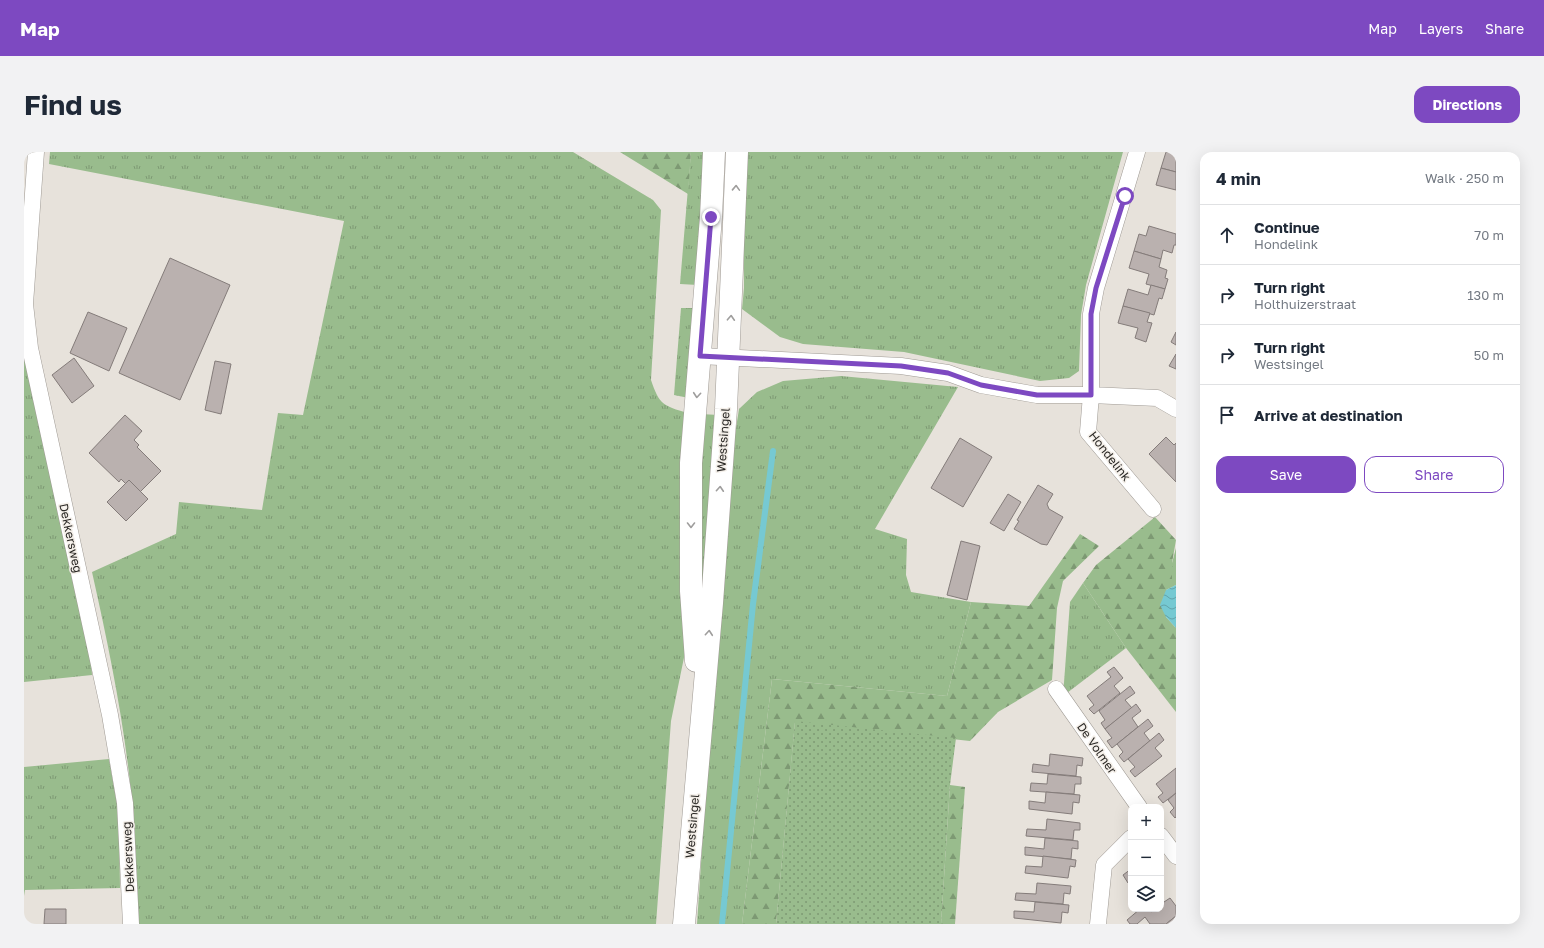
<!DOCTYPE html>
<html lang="en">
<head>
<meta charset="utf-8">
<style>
  :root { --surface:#fff; --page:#f2f2f3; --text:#1f2937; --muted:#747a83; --line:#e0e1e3; --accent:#7d49c1 }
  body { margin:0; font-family:"Golos Text",sans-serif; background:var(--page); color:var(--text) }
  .controls { position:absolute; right:12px; bottom:12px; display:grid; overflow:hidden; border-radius:8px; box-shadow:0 4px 16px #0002 }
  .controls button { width:36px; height:36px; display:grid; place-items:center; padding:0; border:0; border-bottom:1px solid var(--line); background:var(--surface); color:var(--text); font:20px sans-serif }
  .stop { position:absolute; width:12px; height:12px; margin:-9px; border:3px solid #7d49c1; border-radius:50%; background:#fff }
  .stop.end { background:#7d49c1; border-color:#fff; box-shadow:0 1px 4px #0008 }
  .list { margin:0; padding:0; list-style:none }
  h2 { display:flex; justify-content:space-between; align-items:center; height:52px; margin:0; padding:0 16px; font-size:17px }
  h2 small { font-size:13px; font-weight:400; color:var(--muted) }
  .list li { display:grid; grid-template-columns:26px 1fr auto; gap:12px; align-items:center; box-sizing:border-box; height:60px; padding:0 16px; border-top:1px solid var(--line) }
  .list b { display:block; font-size:15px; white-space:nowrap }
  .list p { margin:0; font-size:13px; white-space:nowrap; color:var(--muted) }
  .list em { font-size:13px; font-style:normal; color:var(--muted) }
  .actions { display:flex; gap:8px; padding:12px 16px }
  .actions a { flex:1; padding:9px 0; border:1px solid var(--accent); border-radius:12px; text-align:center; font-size:14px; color:var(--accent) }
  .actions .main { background:var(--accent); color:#fff }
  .icon { flex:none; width:22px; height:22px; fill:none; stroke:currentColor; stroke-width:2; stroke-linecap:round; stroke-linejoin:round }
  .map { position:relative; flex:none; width:1152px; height:772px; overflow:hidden; border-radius:12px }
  header { display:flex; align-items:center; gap:24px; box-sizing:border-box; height:56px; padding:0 20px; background:var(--accent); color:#fff }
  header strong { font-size:19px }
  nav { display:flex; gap:22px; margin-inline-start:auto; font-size:14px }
  .intro { display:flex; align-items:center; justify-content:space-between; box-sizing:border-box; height:96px; padding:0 24px }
  h1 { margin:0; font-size:28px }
  .button { padding:10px 18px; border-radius:12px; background:var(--accent); color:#fff; font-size:14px; font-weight:700 }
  main { display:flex; gap:24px; padding:0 24px }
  aside { flex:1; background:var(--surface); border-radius:12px; box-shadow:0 4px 16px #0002 }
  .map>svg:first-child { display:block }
  .grass { fill:url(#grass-tufts) }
  .forest { fill:url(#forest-firs) }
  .garden { fill:url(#garden-dots) }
  .water { fill:url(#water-waves) }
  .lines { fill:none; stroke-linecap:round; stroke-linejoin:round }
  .stream { stroke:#76c9d2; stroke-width:6 }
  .building { fill:#bab1af; stroke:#847c7a }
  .minor-casing { stroke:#9f9a94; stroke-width:17 }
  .secondary-casing { stroke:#9f9a94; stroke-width:23 }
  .minor { stroke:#fff; stroke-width:16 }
  .secondary { stroke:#fff; stroke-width:22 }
  .oneway { stroke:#9f9e9d }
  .route { stroke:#7d49c1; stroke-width:5 }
  .labels { text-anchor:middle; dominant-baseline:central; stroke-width:3; stroke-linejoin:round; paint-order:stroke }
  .street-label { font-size:12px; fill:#2a2825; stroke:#f4efe9 }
</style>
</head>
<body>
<header>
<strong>Map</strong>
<nav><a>Map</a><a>Layers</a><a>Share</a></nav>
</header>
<div class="intro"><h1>Find us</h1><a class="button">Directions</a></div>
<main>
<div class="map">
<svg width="1152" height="772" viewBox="0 0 1152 772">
  <defs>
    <pattern id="grass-tufts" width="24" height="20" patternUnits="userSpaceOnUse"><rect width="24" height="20" fill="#99bc8d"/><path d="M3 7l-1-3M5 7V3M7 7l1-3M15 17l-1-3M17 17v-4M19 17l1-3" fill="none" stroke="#7d9973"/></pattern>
    <pattern id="forest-firs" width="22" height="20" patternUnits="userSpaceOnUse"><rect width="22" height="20" fill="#99bc8d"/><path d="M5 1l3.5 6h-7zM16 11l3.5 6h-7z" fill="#7d9973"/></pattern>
    <pattern id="garden-dots" width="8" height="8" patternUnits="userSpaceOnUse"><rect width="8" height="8" fill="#99bc8d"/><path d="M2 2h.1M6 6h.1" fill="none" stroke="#7d9973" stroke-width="1.8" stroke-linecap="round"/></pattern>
    <pattern id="water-waves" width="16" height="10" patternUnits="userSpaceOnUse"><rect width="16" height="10" fill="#76c9d2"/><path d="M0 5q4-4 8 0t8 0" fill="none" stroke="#61a3aa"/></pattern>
  </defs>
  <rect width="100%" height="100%" fill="#e7e2db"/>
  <g class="grass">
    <path d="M26,0H549L629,48L637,58L627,228C635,252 639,254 664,261V486L647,569L632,772H111C117,653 94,536 68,420L152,382L155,350L238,358L254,261L279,263L320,69L25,12Z"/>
    <polygon points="667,0 682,0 674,133 656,132"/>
    <polygon points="719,0 1099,0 1062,133 1057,163 1055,219 1045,226 1016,229 880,200 779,192 756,185 718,157 720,136"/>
    <polygon points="657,156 673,156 665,246 650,243"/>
    <polygon points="0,198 66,493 68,523 0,530"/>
    <polygon points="817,224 934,235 851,377 883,387 882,423 887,440 947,450 923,544 748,527 718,772 673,772 691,498 709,295 715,257 733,240 759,229"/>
    <polygon points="676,262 695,263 676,462"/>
    <polygon points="1152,396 1152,433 1148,435 1148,411"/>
    <polygon points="1059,431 1102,496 1039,544 1046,450"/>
    <polygon points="85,607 95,663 96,736 1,738 0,744 0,615"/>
  </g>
  <g class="forest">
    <polygon points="596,0 667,0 664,42"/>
    <polygon points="1131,365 1152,388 1148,411 1148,435 1142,438 1142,465 1152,476 1152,560 1102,496 1059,431 1072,413"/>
    <polygon points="1056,382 1075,394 1039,429 1033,456 1028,528 974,560 946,589 771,570 752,772 718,772 748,527 923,544 947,450 1005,454"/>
    <polygon points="926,633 941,635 931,772 917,772"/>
  </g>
  <polygon class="garden" points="771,569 932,586 926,633 917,772 752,772"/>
  <polygon class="water" points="1152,433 1152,476 1142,465 1136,453 1142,438"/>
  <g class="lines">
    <polyline class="stream" points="698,772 729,452 749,299"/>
  </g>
  <g class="building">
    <polygon points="1142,0 1152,1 1152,20 1137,16"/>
    <polygon points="1137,16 1152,20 1152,38 1132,33"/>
    <polygon points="1125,74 1152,82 1152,93 1150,93 1148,101 1139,98 1137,107 1110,99 1115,82 1122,84"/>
    <polygon points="1110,99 1137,107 1135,115 1143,118 1141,126 1144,127 1141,137 1122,132 1125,122 1105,116"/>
    <polygon points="146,106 206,133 156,248 95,221"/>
    <polygon points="1127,133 1141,137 1138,147 1135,146 1130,163 1099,154 1104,137 1124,143"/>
    <polygon points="1099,154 1126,161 1123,170 1128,171 1122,190 1111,186 1114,176 1094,171"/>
    <polygon points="64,160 103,176 85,219 46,201"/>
    <polygon points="1152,180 1152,193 1147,190"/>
    <polygon points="1152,202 1152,217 1145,214"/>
    <polygon points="50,206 70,234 48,251 28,223"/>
    <polygon points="191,209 207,212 197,262 181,258"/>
    <polygon points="101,263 118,279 110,288 115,293 113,295 137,319 116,340 105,328 102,332 97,327 95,330 65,301"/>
    <polygon points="1142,285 1150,293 1152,291 1152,330 1125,302"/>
    <polygon points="936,286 968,305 939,355 907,336"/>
    <polygon points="105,328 124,347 102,369 83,350"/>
    <polygon points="1014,333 1029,342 1023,352 1025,357 1039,365 1023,393 1017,392 990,377 995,369 993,368"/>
    <polygon points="984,342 997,350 980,379 966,371"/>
    <polygon points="937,389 956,394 943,448 923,443"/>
    <polygon points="1090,515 1099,526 1090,534 1096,541 1070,562 1065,557 1070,553 1063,544 1087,525 1083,520"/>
    <polygon points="1106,534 1111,541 1101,548 1108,556 1081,577 1077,571 1081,568 1075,559"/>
    <polygon points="1112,552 1117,559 1108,566 1114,575 1088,596 1083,589 1088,586 1081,577"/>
    <polygon points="1124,567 1129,574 1120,581 1126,589 1100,610 1095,604 1099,600 1093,592"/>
    <polygon points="1135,581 1140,588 1131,596 1138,604 1111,625 1106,619 1111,615 1104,607"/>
    <polygon points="1026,602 1059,606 1058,614 1053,613 1052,624 1008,620 1009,612 1025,614"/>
    <polygon points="1152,616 1152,641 1139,651 1134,645 1139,641 1132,632"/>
    <polygon points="1024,622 1057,625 1057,632 1051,632 1050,642 1006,639 1007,631 1023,632"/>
    <polygon points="1022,640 1056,643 1055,651 1049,650 1048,662 1005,657 1005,649 1021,651"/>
    <polygon points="1152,641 1152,665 1151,666 1146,660 1150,656 1144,648"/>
    <polygon points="1023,667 1056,671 1056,678 1050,678 1049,688 1002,684 1003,677 1022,678"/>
    <polygon points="1021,686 1054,689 1054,697 1048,696 1047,707 1001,703 1001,695 1020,697"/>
    <polygon points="1019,704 1052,708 1051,715 1046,714 1044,726 1001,721 1002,714 1018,715"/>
    <polygon points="1107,717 1107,728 1104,731 1099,723"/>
    <polygon points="1013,731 1047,734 1046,742 1040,741 1039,752 991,748 992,741 1012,742"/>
    <polygon points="1146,746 1152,754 1152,764 1142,772 1126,772 1121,765 1113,772 1106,772 1103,768 1116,757 1125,757 1127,760 1131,757 1137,757 1137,752"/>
    <polygon points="1011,750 1045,753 1044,761 1038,760 1037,771 990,766 990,759 1010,760"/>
    <polygon points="21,757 42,757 42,772 20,772"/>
    <polygon points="1152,764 1152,772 1142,772"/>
  </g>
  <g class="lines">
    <defs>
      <g id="minor">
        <polyline points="12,0 1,152 6,196 86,563 101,651 107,772"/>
        <polyline points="1113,0 1072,136 1067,162 1067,243 1133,246 1152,257"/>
        <polyline points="676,204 877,214 924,221 957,233 1013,243 1067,243 1064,280 1129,357"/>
        <polyline points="1032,537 1115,655"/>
        <polyline points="1137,684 1152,704"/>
        <polyline points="1074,772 1080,713 1107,686"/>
      </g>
      <g id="secondary">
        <polyline points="672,509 667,439 667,311 687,65 690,0"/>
        <polyline points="660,772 688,451 702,257 713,0"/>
      </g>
    </defs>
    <use href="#minor" class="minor-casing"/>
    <use href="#secondary" class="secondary-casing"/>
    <use href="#minor" class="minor"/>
    <use href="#secondary" class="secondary"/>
  </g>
  <defs><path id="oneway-chevron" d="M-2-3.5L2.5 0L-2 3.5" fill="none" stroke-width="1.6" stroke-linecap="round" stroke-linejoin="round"/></defs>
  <g class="oneway">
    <use href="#oneway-chevron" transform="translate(712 36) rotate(-88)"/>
    <use href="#oneway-chevron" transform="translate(707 166) rotate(-87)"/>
    <use href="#oneway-chevron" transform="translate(673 243) rotate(95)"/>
    <use href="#oneway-chevron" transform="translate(696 337) rotate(-86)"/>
    <use href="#oneway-chevron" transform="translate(667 373) rotate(90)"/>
    <use href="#oneway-chevron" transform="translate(685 481) rotate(-85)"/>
  </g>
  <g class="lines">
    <polyline class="route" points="687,65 676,204 877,214 924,221 957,233 1013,243 1067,243 1067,162 1072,136 1101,44"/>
  </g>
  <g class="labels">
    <g class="street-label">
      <text transform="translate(699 288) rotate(-86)">Westsingel</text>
      <text transform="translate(1086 304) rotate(52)">Hondelink</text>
      <text transform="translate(47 386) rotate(78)">Dekkersweg</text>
      <text transform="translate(1073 596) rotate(55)">De Volmer</text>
      <text transform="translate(668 674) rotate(-85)">Westsingel</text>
      <text transform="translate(104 705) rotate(-93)">Dekkersweg</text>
    </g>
  </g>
</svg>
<div class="controls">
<button>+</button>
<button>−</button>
<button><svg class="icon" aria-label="layers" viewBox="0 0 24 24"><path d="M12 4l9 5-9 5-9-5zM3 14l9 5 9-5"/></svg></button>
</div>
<div class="stop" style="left:1101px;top:44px"></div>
<div class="stop end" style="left:687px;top:65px"></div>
</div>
<aside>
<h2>4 min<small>Walk · 250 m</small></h2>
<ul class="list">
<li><svg class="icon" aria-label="ahead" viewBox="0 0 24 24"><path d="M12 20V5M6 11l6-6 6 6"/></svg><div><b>Continue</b><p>Hondelink</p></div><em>70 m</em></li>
<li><svg class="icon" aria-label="right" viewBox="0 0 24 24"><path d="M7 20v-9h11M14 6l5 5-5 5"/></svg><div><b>Turn right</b><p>Holthuizerstraat</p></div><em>130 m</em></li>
<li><svg class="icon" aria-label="right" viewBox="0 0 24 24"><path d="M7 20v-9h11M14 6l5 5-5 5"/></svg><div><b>Turn right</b><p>Westsingel</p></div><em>50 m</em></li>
<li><svg class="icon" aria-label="arrive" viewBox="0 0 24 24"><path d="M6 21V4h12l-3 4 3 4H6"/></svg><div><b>Arrive at destination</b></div></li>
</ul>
<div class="actions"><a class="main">Save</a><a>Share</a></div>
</aside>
</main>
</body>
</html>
